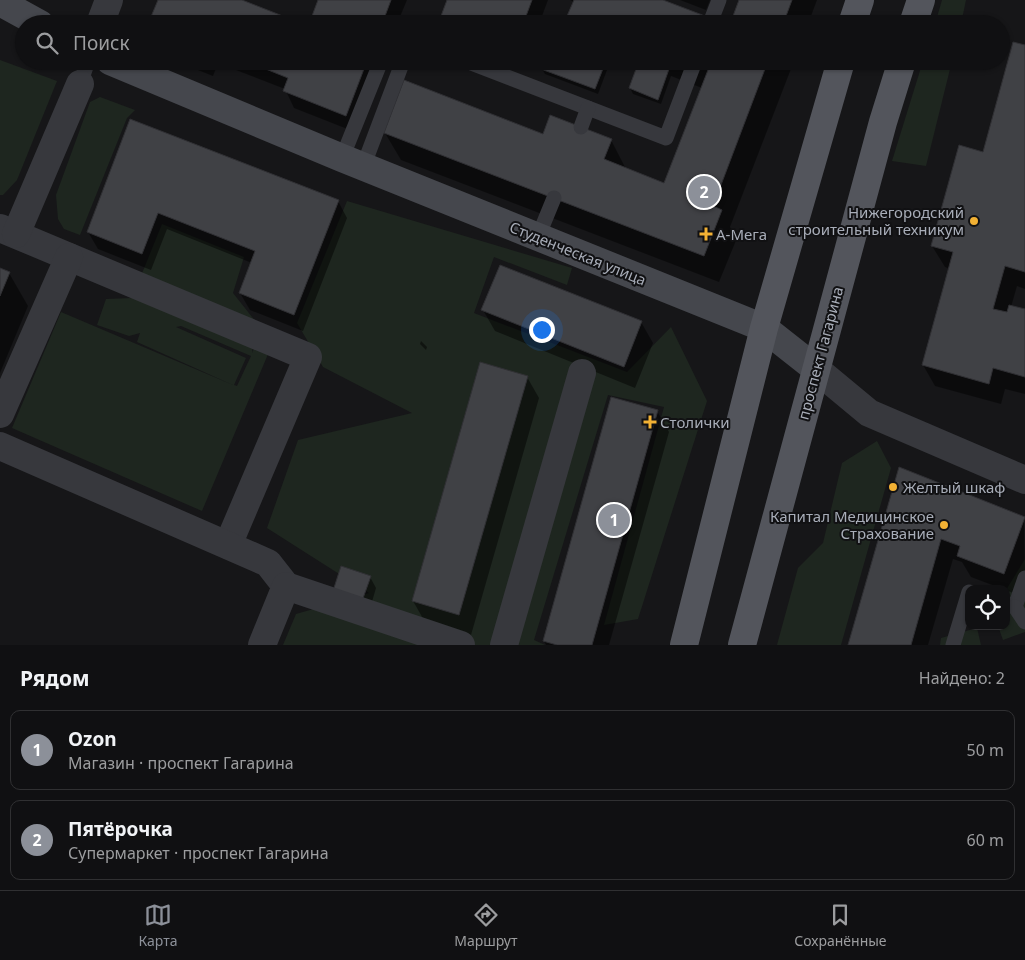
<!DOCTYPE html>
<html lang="ru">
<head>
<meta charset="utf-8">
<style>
  :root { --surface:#101012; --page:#1e1e20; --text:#f1f3f6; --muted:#9c9d9f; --line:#303032; --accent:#8c9099 }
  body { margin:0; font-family:"Noto Sans",sans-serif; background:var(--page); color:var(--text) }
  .controls { position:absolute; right:15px; bottom:15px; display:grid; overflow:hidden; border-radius:10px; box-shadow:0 1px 4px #0004 }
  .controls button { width:45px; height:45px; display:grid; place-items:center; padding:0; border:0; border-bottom:1px solid var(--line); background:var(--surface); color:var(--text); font:25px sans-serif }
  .you { position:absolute; left:541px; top:329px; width:18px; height:18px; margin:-12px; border:4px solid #fff; border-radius:50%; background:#1a73e8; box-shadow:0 0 0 8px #1a73e833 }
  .badge { display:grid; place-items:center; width:32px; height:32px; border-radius:50%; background:var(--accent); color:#fff; font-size:16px; font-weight:700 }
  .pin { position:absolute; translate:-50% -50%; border:2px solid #fff; box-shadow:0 1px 5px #0006 }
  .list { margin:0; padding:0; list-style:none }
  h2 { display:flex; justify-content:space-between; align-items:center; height:65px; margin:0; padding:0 20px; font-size:21px }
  h2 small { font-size:16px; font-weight:400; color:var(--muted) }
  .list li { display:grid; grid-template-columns:32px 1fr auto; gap:15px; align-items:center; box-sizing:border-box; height:80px; margin:0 10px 10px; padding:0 10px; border:1px solid var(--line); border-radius:10px }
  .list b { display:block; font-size:19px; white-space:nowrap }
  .list p { margin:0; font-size:16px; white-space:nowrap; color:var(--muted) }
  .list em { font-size:16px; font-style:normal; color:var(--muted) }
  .icon { flex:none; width:28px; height:28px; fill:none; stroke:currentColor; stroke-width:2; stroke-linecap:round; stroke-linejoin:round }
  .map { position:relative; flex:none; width:1025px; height:645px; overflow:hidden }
  .search { position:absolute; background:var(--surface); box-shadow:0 1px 4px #0004; left:15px; right:15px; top:15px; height:55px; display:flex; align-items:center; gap:12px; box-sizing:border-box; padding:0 18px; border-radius:28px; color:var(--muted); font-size:19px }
  .sheet { height:245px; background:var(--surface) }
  nav { display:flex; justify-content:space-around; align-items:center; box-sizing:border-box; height:70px; border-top:1px solid var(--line); background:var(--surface); font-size:14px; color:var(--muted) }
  nav a { display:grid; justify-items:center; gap:2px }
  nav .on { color:var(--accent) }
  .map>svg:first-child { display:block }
  .green { fill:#1e261f; fill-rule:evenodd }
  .shadow { fill:#0007 }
  .building { fill:#404145; stroke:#303034 }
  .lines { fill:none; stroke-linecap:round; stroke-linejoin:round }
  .service { stroke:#37383d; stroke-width:15 }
  .minor { stroke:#37383d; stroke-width:28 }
  .secondary { stroke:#45474d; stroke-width:28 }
  .primary { stroke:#53555c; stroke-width:28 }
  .poi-dot { fill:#f2b134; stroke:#111113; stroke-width:2 }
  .labels { text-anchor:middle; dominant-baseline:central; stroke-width:4; stroke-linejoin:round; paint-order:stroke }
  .poi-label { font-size:15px; fill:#a8adb8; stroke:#111113; text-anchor:start }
  .street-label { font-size:15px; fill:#a8adb8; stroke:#111113 }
</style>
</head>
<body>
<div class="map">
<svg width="1025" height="645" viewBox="0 0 1025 645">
  <rect width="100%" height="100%" fill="#161618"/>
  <g class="green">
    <polygon points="942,0 966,0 961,24 935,24"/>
    <polygon points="0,60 57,81 17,180 3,195 0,195"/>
    <polygon points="923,61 952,61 926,166 892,161"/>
    <polygon points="100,97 135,110 127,118 80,235 64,229 58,219 56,195 90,102"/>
    <polygon points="347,201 572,268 567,285 494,257 474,313 627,372 671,327 707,401 638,619 604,625 664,407 608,395 534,640 545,645 283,645 296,614 369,593 267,528 298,440 412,413 323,367 297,323"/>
    <path d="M162,224L244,257L233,293L256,322L252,353L258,340L271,347L202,511L12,428L61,312L233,385L137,342L140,333L129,336L97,325L106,299L132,298ZM181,326L251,356L237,386L234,385L246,358L176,327Z"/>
    <polygon points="877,441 891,468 841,645 777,645 798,568 823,543 842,463"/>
    <polygon points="1025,559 1025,632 1003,640 998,626 1006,626 1006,590"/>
    <polygon points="977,628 981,645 940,645 941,638"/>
  </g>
  <g class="shadow">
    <polygon points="320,0 407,0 397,24 310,24"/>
    <polygon points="449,0 548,0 539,24 440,24"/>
    <polygon points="570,0 660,0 722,24 574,24 569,16 574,2"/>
    <polygon points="680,0 710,0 706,10"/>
    <polygon points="740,0 817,0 808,24 731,24"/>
    <polygon points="1025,47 1025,289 1017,286 1011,307 1025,311 1025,394 1005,389 1001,404 935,386 923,365 950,269 945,267 932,246 984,153"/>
    <polygon points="175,61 383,61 355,132 294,108 285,89 218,63 213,76"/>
    <polygon points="502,61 525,61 522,69"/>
    <polygon points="545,61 609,61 610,62 598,94 545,74 542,69"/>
    <polygon points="633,61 794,61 730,227 737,238 719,282 401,160 385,133 544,136 611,140 626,169 665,184 702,88 671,76 661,104 633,94 630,88 640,64"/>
    <polygon points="131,121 338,201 347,218 303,331 250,310 240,293 252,263 167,229 151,270 98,249 88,232"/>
    <polygon points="0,269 9,273 28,306 0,373"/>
    <polygon points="483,310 641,322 653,343 635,388 495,331"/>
    <polygon points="421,341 427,347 426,350 420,344"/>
    <polygon points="527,377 539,398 471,635 425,622 413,601"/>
    <polygon points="657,411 669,432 609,645 546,645 544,641"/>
    <polygon points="899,468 1024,518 1025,570 1016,594 971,577 962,562 953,559 928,645 849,645"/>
    <polygon points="342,568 370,577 376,588 369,612"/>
  </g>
  <g class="building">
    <polygon points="158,0 242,0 303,24 148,24"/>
    <polygon points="318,0 391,0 382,24 309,24"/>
    <polygon points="447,0 532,0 523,24 438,24"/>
    <polygon points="574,0 663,0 726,24 589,24 567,16"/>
    <polygon points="739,0 792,0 783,24 730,24"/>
    <polygon points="1013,42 1025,45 1025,272 1005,266 993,309 1007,312 1009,305 1025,309 1025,377 993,368 989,384 922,365 953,252 931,246 959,145 983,152"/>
    <polygon points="246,61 367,61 346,116 283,91 288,78"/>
    <polygon points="544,61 606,61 595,89 541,69"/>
    <polygon points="639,61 649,61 669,69 658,100 629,88"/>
    <polygon points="686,61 768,61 713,206 722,210 704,256 384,133 404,80 543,134 550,115 612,139 604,159 664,183 708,70"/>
    <polygon points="130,119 339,200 294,315 239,293 255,251 158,213 142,254 87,232"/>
    <polygon points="500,265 642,321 624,367 481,310"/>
    <polygon points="0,268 10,272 0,296"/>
    <polygon points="480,362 528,376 459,615 412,601"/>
    <polygon points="611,397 658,410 592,645 557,645 543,641"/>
    <polygon points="899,467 1025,517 1004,574 957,556 960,546 941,539 911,645 848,645"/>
    <polygon points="341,566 371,576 362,601 333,591"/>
  </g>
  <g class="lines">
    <g class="service">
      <polyline points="712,18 719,0"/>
      <polyline points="466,61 666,138 694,64"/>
      <polyline points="80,84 88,61"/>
      <polyline points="581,127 588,108"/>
      <polyline points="342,158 381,61"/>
      <polyline points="363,167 403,61"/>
      <polyline points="538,237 554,198"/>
      <polyline points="1006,603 1015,607 1025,578"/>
      <polyline points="1015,607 1025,622"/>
      <polyline points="953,645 969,592"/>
    </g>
    <g class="minor">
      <polyline points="100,24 109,0"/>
      <polyline points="0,228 308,357 228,545"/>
      <polyline points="16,234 80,84"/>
      <polyline points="816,369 869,413 1025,480"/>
      <polyline points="0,414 69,257"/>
      <polyline points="0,446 268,563 286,586"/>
      <polyline points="262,645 286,586 461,645"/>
      <polyline points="504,645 582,373"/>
    </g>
    <g class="secondary">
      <polyline points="0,2 40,24"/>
      <polyline points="110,61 342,158 764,328 816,369"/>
    </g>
    <g class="primary">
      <polyline points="852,24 860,0"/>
      <polyline points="913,24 921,0"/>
      <polyline points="684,645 764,328 841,61"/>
      <polyline points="742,645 883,122 902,61"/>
    </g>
  </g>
  <g class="poi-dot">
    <circle cx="974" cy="221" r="5"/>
    <path d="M703.5 226.5h5v5h5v5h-5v5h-5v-5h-5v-5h5z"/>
    <path d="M647.5 414.5h5v5h5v5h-5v5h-5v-5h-5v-5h5z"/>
    <circle cx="893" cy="487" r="5"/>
    <circle cx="944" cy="525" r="5"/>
  </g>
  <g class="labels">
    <g class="poi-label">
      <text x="964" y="212" text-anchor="end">Нижегородский<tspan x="964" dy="17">строительный техникум</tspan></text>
      <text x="716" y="234">А-Мега</text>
      <text x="660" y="422">Столички</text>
      <text x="903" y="487">Желтый шкаф</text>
      <text x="934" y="516" text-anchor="end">Капитал Медицинское<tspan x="934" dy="17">Страхование</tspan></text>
    </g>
    <g class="street-label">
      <text transform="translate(578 253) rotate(22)">Студенческая улица</text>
      <text transform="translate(820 353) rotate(-75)">проспект Гагарина</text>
    </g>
  </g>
</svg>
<div class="controls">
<button><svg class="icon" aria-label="locate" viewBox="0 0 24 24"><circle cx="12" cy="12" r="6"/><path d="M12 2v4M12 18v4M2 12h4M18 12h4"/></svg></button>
</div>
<div class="you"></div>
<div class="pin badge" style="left:614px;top:520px">1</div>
<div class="pin badge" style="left:704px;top:192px">2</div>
<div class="search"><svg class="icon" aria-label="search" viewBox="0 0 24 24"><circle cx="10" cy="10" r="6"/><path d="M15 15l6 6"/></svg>Поиск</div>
</div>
<section class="sheet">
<h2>Рядом<small>Найдено: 2</small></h2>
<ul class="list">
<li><span class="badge">1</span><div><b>Ozon</b><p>Магазин · проспект Гагарина</p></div><em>50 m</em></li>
<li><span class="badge">2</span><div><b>Пятёрочка</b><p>Супермаркет · проспект Гагарина</p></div><em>60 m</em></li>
</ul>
</section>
<nav>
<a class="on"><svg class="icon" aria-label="map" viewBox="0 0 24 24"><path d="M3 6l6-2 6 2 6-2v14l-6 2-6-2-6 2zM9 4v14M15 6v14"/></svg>Карта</a>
<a><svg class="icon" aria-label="directions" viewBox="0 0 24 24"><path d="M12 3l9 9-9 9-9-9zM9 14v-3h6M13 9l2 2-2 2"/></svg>Маршрут</a>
<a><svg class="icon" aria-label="saved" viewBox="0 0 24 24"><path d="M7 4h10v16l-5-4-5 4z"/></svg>Сохранённые</a>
</nav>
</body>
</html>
